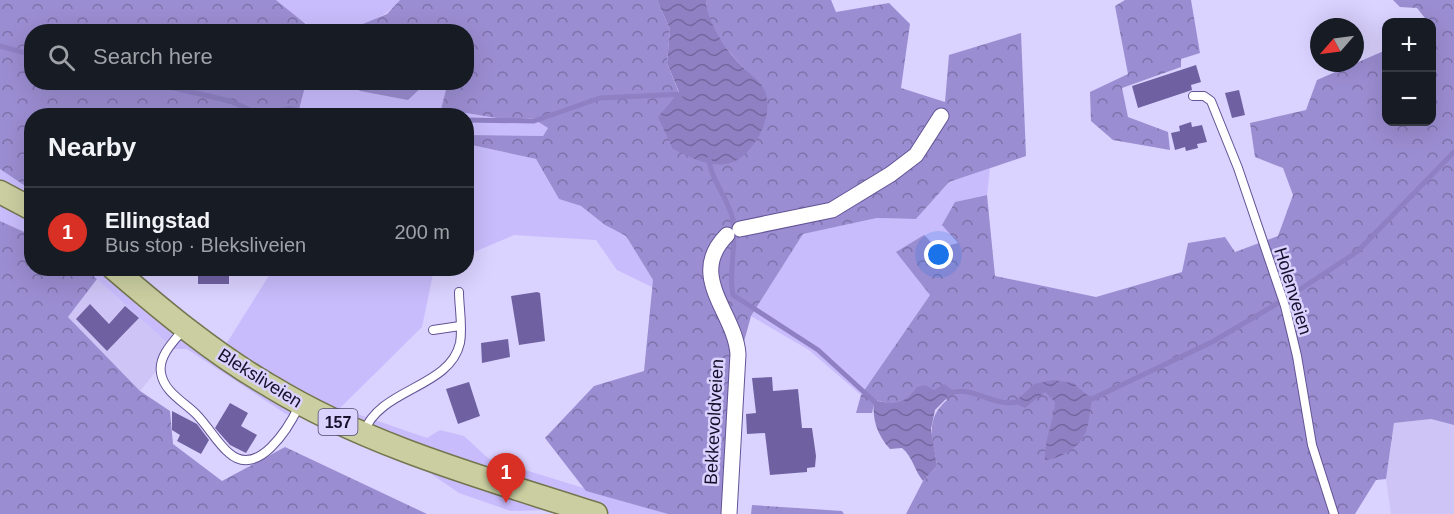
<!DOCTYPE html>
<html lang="en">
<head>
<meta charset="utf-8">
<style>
  :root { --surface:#171b24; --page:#20242c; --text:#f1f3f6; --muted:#9ea1a6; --line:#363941; --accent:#d93025 }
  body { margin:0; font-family:Helvetica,sans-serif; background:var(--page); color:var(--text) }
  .controls { position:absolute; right:18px; top:18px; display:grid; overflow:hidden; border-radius:12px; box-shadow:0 6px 24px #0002 }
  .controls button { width:54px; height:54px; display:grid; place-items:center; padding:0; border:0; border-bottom:2px solid var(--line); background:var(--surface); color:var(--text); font:30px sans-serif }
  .compass { position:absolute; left:1310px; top:18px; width:54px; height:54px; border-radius:50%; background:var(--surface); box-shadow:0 6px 24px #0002; rotate:242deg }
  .you { position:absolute; left:939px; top:255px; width:21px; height:21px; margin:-15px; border:4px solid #fff; border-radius:50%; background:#1a73e8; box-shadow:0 0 0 9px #1a73e833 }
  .badge { display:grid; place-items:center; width:39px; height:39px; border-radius:50%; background:var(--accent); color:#fff; font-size:20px; font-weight:700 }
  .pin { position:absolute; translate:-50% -50px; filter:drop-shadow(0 2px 3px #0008) }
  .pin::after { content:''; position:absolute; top:32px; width:21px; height:18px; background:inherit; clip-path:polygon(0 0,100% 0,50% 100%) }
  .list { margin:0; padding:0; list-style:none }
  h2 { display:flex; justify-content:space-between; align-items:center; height:78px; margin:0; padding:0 24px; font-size:26px }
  h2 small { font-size:20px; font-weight:400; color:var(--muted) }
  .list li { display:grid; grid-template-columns:39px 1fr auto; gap:18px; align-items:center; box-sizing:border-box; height:90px; padding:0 24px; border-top:2px solid var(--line) }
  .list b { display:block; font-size:22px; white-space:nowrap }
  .list p { margin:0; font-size:20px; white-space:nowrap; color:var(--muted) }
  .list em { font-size:20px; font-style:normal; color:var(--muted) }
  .icon { flex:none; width:33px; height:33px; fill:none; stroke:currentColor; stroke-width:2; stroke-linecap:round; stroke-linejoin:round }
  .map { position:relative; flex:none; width:1454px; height:514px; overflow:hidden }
  .search { position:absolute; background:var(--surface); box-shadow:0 6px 24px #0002; left:24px; top:24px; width:450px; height:66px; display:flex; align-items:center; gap:15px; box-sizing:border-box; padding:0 21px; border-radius:24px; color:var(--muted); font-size:22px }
  .panel { position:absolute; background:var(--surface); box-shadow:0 6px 24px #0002; left:24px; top:108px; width:450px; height:168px; border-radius:24px }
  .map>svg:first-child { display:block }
  .built { fill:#cec5f6 }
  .grass { fill:#c8bcfc }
  .forest { fill:url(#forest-crowns) }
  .water { fill:url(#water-waves) }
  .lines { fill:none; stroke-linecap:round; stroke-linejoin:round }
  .stream { stroke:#8e80c3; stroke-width:5 }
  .building { fill:#6f61a1 }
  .lane-casing { stroke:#635395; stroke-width:10 }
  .street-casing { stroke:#635395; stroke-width:17 }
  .primary-casing { stroke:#74764e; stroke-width:25 }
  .lane { stroke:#fff; stroke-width:8 }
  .street { stroke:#fff; stroke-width:15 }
  .primary { stroke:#cacea0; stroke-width:22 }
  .labels { text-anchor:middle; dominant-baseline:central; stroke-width:5; stroke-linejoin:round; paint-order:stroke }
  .shield { fill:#dad2ff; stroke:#524a6b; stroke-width:1.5 }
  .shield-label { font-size:16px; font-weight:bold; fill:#17102b }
  .street-label { font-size:18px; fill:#17102b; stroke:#dad2ff }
</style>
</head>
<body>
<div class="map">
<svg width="1454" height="514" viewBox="0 0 1454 514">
  <defs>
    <pattern id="forest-crowns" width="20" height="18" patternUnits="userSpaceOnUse" patternTransform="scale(1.5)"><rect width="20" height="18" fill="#9b8dd1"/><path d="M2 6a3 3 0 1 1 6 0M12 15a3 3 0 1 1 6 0" fill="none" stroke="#7d72aa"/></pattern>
    <pattern id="water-waves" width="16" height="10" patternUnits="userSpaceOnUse" patternTransform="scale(1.5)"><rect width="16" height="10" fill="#8e80c3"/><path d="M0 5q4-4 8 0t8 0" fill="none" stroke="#73679f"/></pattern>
  </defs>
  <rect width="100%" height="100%" fill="#dad2ff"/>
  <g class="built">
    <polygon points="97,279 174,349 140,391 68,317"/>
    <polygon points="1431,419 1454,425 1454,514 1391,514 1386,479 1394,423"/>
  </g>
  <g class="grass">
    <path d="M276,0H400C389,13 380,17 365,23C320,40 310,28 276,0Z"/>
    <polygon points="306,83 349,83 360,91 425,84 447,90 441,109 509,120 532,118 548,128 543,136 467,135 466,116 326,116 299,111"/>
    <polygon points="467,144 536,159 559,199 581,206 605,225 626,236 653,280 654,288 617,270 596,240 514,235 467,255"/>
    <polygon points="990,168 987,195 955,202 958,243 937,248 930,295 861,395 809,350 751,316 803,234 877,218 916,219 949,182"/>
    <polygon points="0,169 31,190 31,235 0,221"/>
    <polygon points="86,269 134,269 225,346 273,269 434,269 422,327 340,408 427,438 440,430 464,436 489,459 668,514 559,514 547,510 511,511 459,493 427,471 306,419 286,414 187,349 174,349"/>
  </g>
  <g class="forest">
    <polygon points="0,0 276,0 307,25 324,31 32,32 32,82 306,83 299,110 326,115 32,116 31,190 0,169"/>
    <path d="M400,0H657L670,29L667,63L679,93L676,99L763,87C740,64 707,35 706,0H831L836,12L889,3L910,24L901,88L945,102L949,55L1021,33L1026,156L949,182L916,219L877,218L803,234L751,316L733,382L723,514H668L586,491L545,438L594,386L644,371L653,280L626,236L605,225L581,206L559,199L536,159L467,144V135L543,136L548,128L532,118L509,120L441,109L446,90L425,84L408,100L360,91L349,83L466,82V32H343L387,14Z"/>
    <polygon points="1125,0 1191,0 1200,53 1181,59 1181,67 1122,88 1128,117 1168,132 1170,150 1113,140 1091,121 1090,92 1128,74 1115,6"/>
    <path d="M1393,0H1454V425L1431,419L1394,423L1386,479L1376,480L1355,514H906L923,481L937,466C933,438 924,420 947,400L934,390L896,405L875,400L872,413H856L861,395L930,295L896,252L924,235L937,248L958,243L942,225L955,202L987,195L995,276L1096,297L1182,272L1188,243L1225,237L1235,252L1278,236L1293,195L1283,168L1255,157L1250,123L1306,110L1317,80L1386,50V122H1432V32L1434,30L1432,22H1428L1417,8L1400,7Z"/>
    <polygon points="0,221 31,235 32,268 86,269 97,279 68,317 140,391 170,411 173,444 222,481 285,447 427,514 0,514"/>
    <polygon points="752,505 842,511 844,514 751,514"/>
  </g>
  <g class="water">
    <path d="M657,0H706C707,22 725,49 740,64C746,71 758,79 763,87C774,108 763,135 748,151C726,176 698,161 673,149L658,117L679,92L667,63L670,29Z"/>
    <path d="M1053,380L1073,383L1092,399C1090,410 1089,422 1086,432C1081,446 1059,460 1045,460C1044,439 1054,422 1055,402L1045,392L1025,408L1014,403L1034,384Z"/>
    <path d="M944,384L954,391L935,410L931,429L937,466L923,481C914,470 913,457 902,448L890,449C877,435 872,419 874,400C895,405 904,405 917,387L925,385L934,390Z"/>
  </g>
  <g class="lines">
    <g class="stream">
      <polyline points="0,46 32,55"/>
      <polyline points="148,82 230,101 259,114 290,109 323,116"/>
      <polyline points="466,120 534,121 600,98 685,94"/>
      <path d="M709,159C711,181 729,199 733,220C737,246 728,270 733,295L818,350L877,404"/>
      <polyline points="1293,294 1357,252 1454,152"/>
      <path d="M948,394C972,383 996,410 1020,401"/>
      <polyline points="1087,398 1092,399 1212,342 1278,303"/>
    </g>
  </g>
  <g class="building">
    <polygon points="1196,65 1201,82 1191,85 1192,90 1138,108 1132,86"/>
    <polygon points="1239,90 1245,115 1232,118 1225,93"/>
    <polygon points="1191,122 1192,127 1202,125 1207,142 1197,144 1198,148 1186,151 1185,147 1175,150 1171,133 1180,131 1179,126"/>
    <rect x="198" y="268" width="31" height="16"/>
    <polygon points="537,292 540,293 545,341 519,345 511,296"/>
    <polygon points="90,304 109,324 125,306 139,318 107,351 76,319"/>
    <polygon points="508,339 510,357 482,363 481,343"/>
    <polygon points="772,377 773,391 798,389 802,428 812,428 816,456 815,467 807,468 807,472 770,475 765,433 747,434 746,414 756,413 752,378"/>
    <polygon points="469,382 480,416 458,424 446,389"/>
    <polygon points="230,403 248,413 241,426 257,435 246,453 230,445 215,428"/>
    <polygon points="172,411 197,424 209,440 201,454 177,441 180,435 172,430"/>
  </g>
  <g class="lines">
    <defs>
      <g id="lane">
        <polyline points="1193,96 1204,96 1211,101 1238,168 1285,306 1297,356 1312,445 1334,514"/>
        <path d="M184,329C174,341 158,356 161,373C164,392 184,402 196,414C208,426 217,443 229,453C258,479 289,427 299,406"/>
        <polyline points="433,330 460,326"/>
        <path d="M364,432C380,388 450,388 460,343C463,327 459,307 459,292"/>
      </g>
      <g id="street">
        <polyline points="740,229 832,210 891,174 916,155 941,116"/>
        <path d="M727,235C686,276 735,312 738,354L729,514"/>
      </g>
      <g id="primary">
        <polyline points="0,192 32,209"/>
        <path d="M113,268C163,311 213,353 270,386C370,447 485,478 596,514"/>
      </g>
    </defs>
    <use href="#lane" class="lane-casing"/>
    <use href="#street" class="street-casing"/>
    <use href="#primary" class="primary-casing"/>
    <use href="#lane" class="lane"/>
    <use href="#street" class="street"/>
    <use href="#primary" class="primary"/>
  </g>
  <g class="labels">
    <rect class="shield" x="318.5" y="409" width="39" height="26" rx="4.5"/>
    <g class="shield-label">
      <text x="338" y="422">157</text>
    </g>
    <g class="street-label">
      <text transform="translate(1293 291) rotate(73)">Holenveien</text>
      <text transform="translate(260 378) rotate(32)">Bleksliveien</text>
      <text transform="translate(714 422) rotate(-87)">Bekkevoldveien</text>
    </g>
  </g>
</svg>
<div class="controls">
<button>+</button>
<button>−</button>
</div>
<svg class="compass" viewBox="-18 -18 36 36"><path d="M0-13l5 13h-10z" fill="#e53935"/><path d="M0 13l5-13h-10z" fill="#9ea1a6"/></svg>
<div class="you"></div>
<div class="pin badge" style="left:506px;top:503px">1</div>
<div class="search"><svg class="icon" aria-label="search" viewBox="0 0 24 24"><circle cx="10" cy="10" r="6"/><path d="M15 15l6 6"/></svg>Search here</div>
<section class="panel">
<h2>Nearby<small></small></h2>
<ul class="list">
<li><span class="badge">1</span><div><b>Ellingstad</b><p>Bus stop · Bleksliveien</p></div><em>200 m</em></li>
</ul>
</section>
</div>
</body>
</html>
